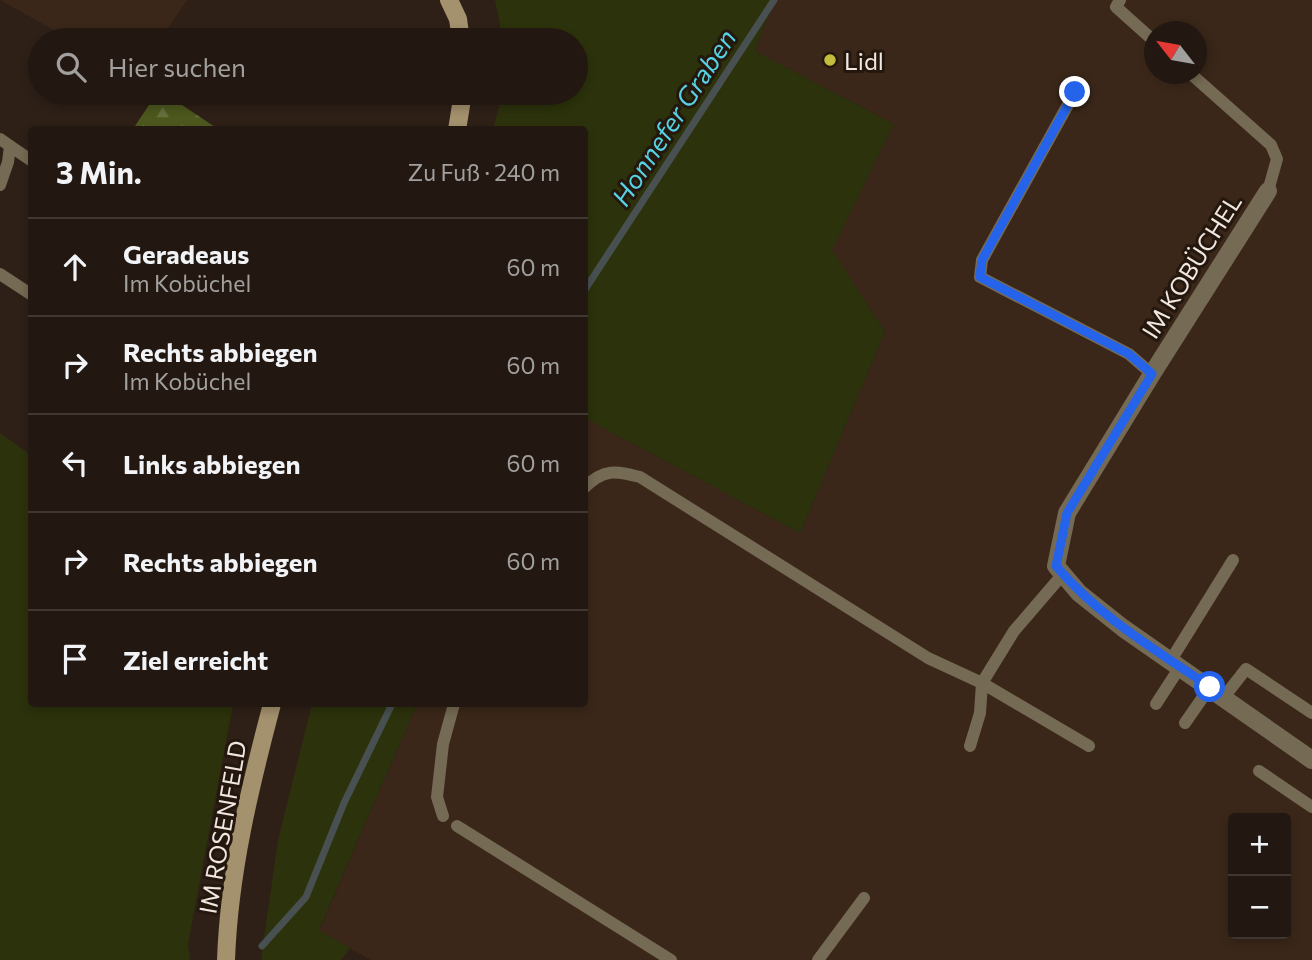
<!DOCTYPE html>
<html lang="de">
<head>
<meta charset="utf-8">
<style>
  :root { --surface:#221811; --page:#2e251f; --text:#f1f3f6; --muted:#a2a09f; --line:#3f3731 }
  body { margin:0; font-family:Commissioner,sans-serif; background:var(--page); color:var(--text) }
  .controls { position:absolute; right:21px; bottom:21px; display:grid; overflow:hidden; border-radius:7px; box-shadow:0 4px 10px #0003 }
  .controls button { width:63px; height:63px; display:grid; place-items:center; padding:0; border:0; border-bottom:2px solid var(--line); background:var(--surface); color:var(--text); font:35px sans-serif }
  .compass { position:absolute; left:1144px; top:21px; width:63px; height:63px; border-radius:50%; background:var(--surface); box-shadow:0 4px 10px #0003; rotate:301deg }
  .stop { position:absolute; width:21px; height:21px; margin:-16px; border:5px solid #2563eb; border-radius:50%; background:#fff }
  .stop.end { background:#2563eb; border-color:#fff; box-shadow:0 2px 7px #0008 }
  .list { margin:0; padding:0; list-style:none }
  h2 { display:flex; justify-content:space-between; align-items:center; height:91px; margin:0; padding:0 28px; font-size:30px }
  h2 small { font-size:23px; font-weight:400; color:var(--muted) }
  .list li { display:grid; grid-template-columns:46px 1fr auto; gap:21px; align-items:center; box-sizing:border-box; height:98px; padding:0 28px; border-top:2px solid var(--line) }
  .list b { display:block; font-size:26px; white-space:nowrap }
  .list p { margin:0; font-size:23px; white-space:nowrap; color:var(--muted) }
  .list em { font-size:23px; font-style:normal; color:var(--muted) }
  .icon { flex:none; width:38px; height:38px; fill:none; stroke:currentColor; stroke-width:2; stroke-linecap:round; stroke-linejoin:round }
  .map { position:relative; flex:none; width:1312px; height:960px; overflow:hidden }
  .search { position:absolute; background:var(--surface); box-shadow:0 4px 10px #0003; left:28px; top:28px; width:560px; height:77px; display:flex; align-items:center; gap:18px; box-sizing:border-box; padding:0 24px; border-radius:38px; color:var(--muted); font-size:26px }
  .panel { position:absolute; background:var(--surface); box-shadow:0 4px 10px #0003; left:28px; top:126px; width:560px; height:581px; border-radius:7px }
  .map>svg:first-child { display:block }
  .built { fill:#3a2719; fill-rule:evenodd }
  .grass { fill:#2c320b }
  .forest { fill:url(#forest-firs) }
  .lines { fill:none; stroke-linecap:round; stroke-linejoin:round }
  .stream { stroke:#485051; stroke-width:7 }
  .lane { stroke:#756a53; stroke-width:12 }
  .street { stroke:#756a53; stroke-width:18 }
  .secondary { stroke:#a4916d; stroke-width:18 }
  .route { stroke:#2563eb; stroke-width:9 }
  .poi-dot { fill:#c3bd3e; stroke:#24170d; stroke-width:2.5 }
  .labels { text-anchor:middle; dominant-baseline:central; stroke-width:6; stroke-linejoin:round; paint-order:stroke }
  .poi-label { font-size:24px; fill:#f1e7e1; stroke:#24170d; text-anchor:start }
  .street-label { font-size:24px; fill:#f1e7e1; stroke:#24170d }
  .water-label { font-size:26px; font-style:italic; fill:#56d2e4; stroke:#24170d }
</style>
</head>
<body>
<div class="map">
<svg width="1312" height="960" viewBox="0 0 1312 960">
  <defs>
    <pattern id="forest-firs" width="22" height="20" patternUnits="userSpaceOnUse" patternTransform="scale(1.75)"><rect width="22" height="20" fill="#4d581e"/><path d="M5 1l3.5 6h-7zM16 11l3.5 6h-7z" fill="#67703e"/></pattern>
  </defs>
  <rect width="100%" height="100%" fill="#2e2017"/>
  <g class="built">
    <polygon points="0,0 187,0 160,40 72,40"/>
    <path d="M774,0H1312V960H371L319,931L417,704H584L585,418L800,533L885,332L831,250L894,124L755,51ZM1154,32H1196V74H1154ZM1233,818H1286V934H1233Z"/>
  </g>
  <g class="grass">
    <polygon points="495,0 774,0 755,51 894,124 832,250 885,332 800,533 585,418 584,130 493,129 503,93 576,93 576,40 503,40"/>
    <polygon points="0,433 31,455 32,704 233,704 188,944 190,960 0,960"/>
    <polygon points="312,704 417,704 319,930 350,948 341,960 261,960 278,840"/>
  </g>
  <polygon class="forest" points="157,93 164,93 218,129 133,129"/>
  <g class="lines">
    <g class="stream">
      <polyline points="584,291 774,0"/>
      <polyline points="262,946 306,897 344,803 392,704"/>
    </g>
    <g class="lane">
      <polyline points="1120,0 1116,7 1154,41"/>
      <polyline points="1191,74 1271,145 1277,159 1268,191"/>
      <polyline points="1075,92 982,260 980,277 1129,354 1152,374"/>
      <polyline points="0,139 10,146 8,162 0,185"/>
      <polyline points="10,146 32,161"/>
      <polyline points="0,274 32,295"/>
      <path d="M584,488C604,468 616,471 640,477L928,658L982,683L1014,631L1063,574"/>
      <polyline points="1171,660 1233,560"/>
      <polyline points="1224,697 1246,669 1312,713"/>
      <polyline points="1156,704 1180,667"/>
      <polyline points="1185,723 1210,687"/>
      <polyline points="970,746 980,713 982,683 1089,746"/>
      <polyline points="1259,771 1312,807"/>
      <polyline points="443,816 437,797 443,744 454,704"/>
      <polyline points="457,826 671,960"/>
      <polyline points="818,960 864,898"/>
    </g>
    <polyline class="street" points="1268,191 1152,374 1067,513 1056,566 1079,593 1123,628 1312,760"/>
    <g class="secondary">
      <polyline points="449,0 458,19 461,40"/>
      <polyline points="457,130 463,93"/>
      <path d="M226,960C229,873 250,787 272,704"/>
    </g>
  </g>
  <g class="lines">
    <path class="route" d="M1075,92L982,260L980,277L1129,354L1152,374L1067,513L1056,566C1099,617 1156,650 1210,687"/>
  </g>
  <circle class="poi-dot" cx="830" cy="60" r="7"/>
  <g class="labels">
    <g class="poi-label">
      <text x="844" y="60">Lidl</text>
    </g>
    <g class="street-label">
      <text transform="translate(1191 266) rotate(-58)">IM KOBÜCHEL</text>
      <text transform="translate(222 827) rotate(-80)">IM ROSENFELD</text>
    </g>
    <g class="water-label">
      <text transform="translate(673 117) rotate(-57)">Honnefer Graben</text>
    </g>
  </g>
</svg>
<div class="controls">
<button>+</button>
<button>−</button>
</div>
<svg class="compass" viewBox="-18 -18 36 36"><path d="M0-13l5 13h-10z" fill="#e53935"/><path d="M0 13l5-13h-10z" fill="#a2a09f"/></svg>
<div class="stop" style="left:1210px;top:687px"></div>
<div class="stop end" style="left:1075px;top:92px"></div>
<div class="search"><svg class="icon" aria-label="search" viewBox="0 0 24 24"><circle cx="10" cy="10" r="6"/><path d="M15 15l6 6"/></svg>Hier suchen</div>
<section class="panel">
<h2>3 Min.<small>Zu Fuß · 240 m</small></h2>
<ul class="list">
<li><svg class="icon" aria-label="ahead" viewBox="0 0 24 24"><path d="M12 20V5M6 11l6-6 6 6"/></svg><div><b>Geradeaus</b><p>Im Kobüchel</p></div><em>60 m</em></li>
<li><svg class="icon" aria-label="right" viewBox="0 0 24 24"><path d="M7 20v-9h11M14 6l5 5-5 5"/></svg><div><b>Rechts abbiegen</b><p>Im Kobüchel</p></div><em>60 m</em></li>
<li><svg class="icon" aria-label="left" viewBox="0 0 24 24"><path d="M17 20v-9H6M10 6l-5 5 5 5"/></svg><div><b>Links abbiegen</b></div><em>60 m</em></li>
<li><svg class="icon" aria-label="right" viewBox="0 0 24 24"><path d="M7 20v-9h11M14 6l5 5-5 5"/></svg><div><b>Rechts abbiegen</b></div><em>60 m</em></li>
<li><svg class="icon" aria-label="arrive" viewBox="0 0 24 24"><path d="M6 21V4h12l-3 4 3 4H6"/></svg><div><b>Ziel erreicht</b></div></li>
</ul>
</section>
</div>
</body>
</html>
